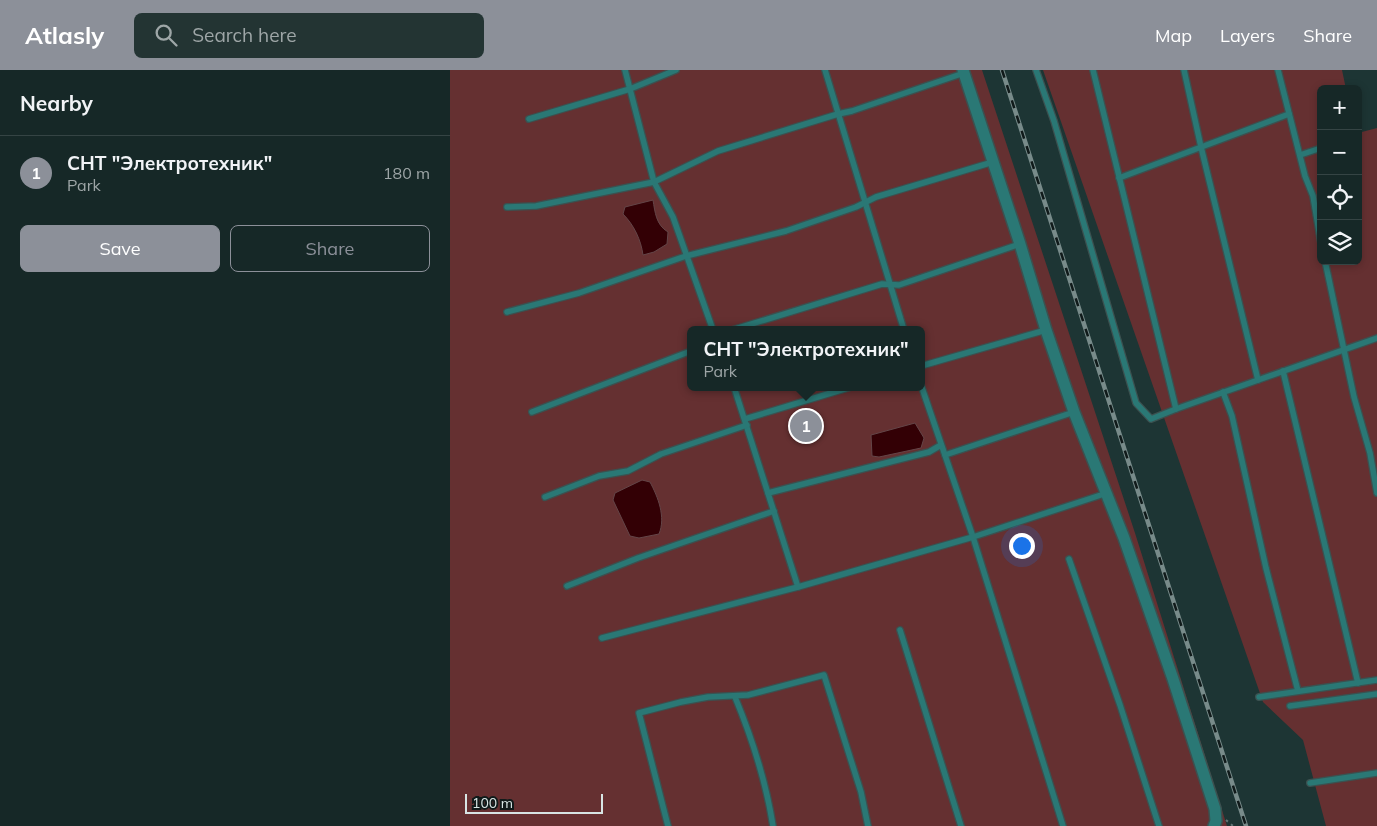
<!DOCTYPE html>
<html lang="en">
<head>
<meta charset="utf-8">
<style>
  :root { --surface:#162827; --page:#233433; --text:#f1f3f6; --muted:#9ea6a7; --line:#354444; --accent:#8c9099 }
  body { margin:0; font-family:Mulish,sans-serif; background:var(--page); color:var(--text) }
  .controls { position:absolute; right:15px; top:15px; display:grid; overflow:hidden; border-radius:8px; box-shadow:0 2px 8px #0003 }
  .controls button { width:45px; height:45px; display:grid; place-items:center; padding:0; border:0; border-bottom:1px solid var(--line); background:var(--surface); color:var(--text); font:25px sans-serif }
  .scale { position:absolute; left:15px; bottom:12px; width:138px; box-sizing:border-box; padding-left:5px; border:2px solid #d7e5e4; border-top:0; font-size:14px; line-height:18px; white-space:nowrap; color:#d7e5e4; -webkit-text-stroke:4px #101a1a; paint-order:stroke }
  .you { position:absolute; left:571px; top:475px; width:18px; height:18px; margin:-12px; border:4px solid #fff; border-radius:50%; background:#1a73e8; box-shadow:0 0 0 8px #1a73e833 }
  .badge { display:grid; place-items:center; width:32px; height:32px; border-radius:50%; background:var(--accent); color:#fff; font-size:16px; font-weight:700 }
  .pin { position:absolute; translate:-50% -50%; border:2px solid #fff; box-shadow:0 1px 5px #0006 }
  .popup { position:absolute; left:237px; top:256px; width:238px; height:65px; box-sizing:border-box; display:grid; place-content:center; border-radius:8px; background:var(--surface); filter:drop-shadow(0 1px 4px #0005); font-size:16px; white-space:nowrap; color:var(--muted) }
  .popup b { font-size:19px; color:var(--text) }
  .popup::after { content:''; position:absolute; left:50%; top:100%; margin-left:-10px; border:10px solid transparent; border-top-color:var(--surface) }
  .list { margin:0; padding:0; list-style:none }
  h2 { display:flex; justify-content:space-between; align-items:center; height:65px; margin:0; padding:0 20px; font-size:21px }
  h2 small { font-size:16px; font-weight:400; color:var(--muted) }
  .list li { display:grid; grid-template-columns:32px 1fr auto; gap:15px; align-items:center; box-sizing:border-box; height:75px; padding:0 20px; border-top:1px solid var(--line) }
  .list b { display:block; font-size:19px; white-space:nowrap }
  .list p { margin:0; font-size:16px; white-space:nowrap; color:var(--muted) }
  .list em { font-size:16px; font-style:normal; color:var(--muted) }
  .actions { display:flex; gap:10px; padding:15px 20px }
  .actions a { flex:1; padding:11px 0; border:1px solid var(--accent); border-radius:8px; text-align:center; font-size:18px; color:var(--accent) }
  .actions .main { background:var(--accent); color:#fff }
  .icon { flex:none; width:28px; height:28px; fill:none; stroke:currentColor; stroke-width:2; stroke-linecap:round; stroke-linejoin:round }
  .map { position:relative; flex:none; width:927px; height:756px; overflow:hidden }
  header { display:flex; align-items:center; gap:30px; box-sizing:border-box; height:70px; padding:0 25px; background:var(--accent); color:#fff }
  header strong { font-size:24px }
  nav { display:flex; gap:28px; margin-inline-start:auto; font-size:18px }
  .search { width:350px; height:45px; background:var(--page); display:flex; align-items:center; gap:12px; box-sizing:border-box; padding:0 18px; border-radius:8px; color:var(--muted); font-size:19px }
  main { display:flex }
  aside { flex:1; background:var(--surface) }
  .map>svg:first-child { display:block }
  .green { fill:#653031; fill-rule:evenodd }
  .water { fill:#330005; stroke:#644548 }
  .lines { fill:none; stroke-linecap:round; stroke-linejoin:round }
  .lane-casing { stroke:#3b5150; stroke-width:8 }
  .street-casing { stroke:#3b5150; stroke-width:14 }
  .path { stroke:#627675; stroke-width:2; stroke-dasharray:2.5 4; stroke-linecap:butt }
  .lane { stroke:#2a7875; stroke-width:5.5 }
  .street { stroke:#2a7875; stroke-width:11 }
  .rail-casing { stroke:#788b8a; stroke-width:4.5 }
  .rail { stroke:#101a1a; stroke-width:2.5; stroke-dasharray:8; stroke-linecap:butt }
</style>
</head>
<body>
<header>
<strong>Atlasly</strong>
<div class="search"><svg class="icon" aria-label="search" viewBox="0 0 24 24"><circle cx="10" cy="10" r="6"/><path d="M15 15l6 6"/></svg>Search here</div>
<nav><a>Map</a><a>Layers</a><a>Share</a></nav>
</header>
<main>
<aside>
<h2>Nearby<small></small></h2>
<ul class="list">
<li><span class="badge">1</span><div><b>СНТ &quot;Электротехник&quot;</b><p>Park</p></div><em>180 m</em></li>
</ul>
<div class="actions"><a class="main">Save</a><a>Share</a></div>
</aside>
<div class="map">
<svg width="927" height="756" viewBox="0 0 927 756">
  <rect width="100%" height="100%" fill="#1d3534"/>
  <g class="green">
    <path d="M0,0H532L685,463L777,756H0ZM241,260H471V317H241Z"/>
    <polygon points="593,0 892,0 896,19 871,19 871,191 908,191 908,63 927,58 927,756 876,756 853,670 813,632"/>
  </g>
  <g class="water">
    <path d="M203,130C205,142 206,155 218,162L217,174L204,182L193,185C191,170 184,155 173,144L175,137Z"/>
    <polygon points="465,353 474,368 471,378 429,387 422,386 421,365"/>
    <path d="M192,410L200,412C208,427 216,447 209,464L189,468L180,466L163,430L165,423Z"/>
  </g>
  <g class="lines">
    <defs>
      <g id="lane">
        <polyline points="175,0 204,112 223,147 263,260"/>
        <polyline points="375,0 454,260"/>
        <polyline points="586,0 604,51 686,333 701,349 726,339 927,268"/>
        <polyline points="643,0 726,339"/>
        <polyline points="734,0 751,77 808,310"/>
        <polyline points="828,0 855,106 863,126 871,173"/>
        <polyline points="79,49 180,19 226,0"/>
        <polyline points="850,85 871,78"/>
        <polyline points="669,108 839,44"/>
        <polyline points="57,137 86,136 204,112 268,81 388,44 402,41 514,3"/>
        <polyline points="875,191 904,327 920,383 927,423"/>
        <polyline points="57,242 129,223 236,186 336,161 406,137 426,127 543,92"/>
        <polyline points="282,260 432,214 449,215 570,174"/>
        <polyline points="471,296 596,260"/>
        <polyline points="833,301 908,613"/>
        <polyline points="471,315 523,467 613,756"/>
        <polyline points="284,317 348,517"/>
        <polyline points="773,322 782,346 816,498 848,621"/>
        <polyline points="82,342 241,281"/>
        <polyline points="295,349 401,317"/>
        <polyline points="495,385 624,342"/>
        <polyline points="318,423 479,382 491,375"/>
        <polyline points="95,427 149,406 178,401 211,384 297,355"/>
        <polyline points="619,489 670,635 709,756"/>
        <polyline points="117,516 188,488 324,441"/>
        <polyline points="450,560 511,756"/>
        <polyline points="152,568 348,517 523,467 657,423"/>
        <path d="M285,627C302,668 316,712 323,756"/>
        <polyline points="809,627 927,610"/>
        <polyline points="840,636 927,624"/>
        <polyline points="860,713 927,703"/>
        <polyline points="218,756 189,643 231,632 258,627 298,625 374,605 411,722 418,756"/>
      </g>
      <polyline id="street" points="513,0 570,174 596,260 624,342 674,468 723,609 765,739 766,751 764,756"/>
    </defs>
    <use href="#lane" class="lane-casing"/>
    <use href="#street" class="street-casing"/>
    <polyline class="path" points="776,750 783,756"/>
    <use href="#lane" class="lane"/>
    <use href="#street" class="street"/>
    <defs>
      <polyline id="rail" points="552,0 796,756"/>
    </defs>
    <use href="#rail" class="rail-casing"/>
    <use href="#rail" class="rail"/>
  </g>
</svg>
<div class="controls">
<button>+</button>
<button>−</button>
<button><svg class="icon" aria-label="locate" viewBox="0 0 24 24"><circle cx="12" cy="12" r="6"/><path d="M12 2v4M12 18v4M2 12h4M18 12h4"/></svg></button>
<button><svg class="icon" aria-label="layers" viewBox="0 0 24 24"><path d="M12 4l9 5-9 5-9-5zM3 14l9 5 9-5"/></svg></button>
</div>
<div class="scale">100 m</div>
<div class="you"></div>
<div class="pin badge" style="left:356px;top:356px">1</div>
<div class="popup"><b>СНТ &quot;Электротехник&quot;</b>Park</div>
</div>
</main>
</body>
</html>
